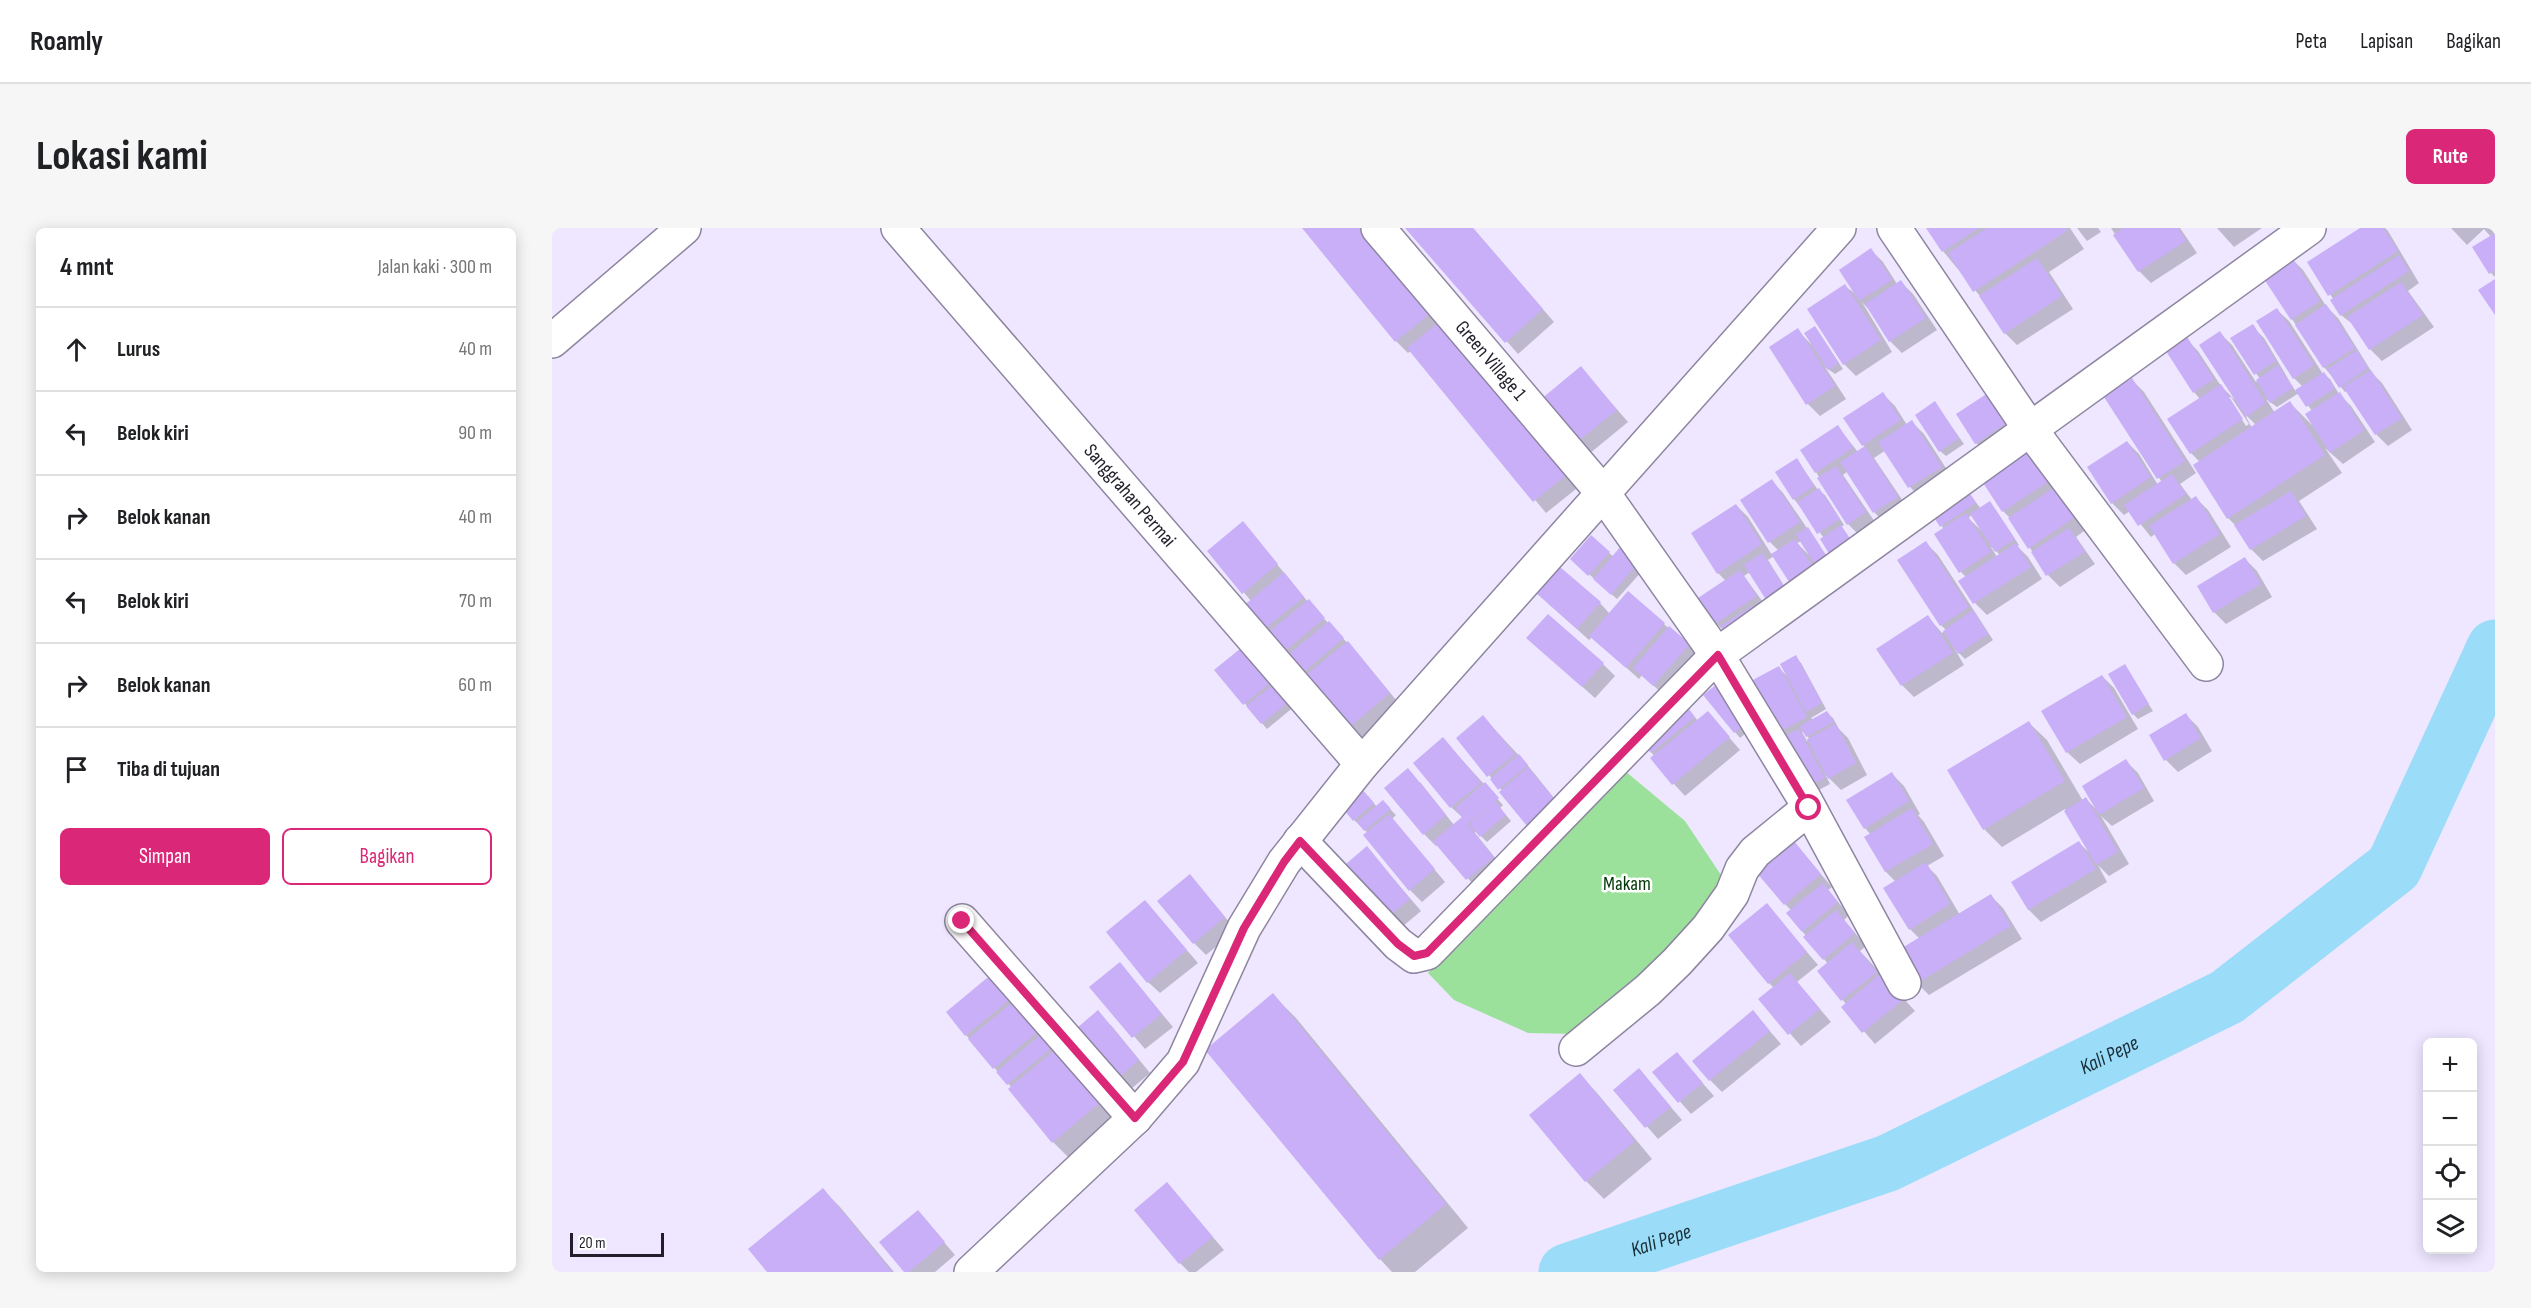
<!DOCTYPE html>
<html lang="id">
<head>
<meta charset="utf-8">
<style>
  :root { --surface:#fff; --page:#f6f6f6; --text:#202124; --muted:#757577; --line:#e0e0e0; --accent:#db2777 }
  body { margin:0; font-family:"Sofia Sans Condensed",sans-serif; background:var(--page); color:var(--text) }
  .controls { position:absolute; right:18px; bottom:18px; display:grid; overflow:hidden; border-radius:9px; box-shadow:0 3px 15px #0003 }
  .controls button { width:54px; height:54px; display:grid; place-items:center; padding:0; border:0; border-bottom:2px solid var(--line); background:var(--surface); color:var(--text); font:30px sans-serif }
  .scale { position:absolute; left:18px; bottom:15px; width:94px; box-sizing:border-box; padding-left:6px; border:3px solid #231f2a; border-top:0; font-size:16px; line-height:21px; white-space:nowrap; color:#231f2a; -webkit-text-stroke:4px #fff; paint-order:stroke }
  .stop { position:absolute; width:18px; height:18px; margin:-14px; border:4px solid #db2777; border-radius:50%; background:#fff }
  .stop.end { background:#db2777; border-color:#fff; box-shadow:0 2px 6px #0008 }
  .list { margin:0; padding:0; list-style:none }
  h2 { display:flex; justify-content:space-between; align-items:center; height:78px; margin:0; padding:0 24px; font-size:26px }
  h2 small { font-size:20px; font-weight:400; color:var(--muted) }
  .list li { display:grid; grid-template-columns:39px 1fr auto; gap:18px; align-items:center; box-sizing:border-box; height:84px; padding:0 24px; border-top:2px solid var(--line) }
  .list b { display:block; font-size:22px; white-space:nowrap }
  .list em { font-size:20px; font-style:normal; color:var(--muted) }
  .actions { display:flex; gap:12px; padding:18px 24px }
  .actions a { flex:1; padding:14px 0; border:2px solid var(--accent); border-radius:9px; text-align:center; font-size:21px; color:var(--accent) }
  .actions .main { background:var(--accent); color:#fff }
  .icon { flex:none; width:33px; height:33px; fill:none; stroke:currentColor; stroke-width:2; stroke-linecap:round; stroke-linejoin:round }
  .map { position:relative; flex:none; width:1943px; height:1044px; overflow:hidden; border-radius:9px }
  header { display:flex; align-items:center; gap:36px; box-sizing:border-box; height:84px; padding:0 30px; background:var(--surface); border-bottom:2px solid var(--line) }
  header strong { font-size:28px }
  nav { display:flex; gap:33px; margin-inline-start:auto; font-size:21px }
  .intro { display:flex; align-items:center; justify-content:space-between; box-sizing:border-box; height:144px; padding:0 36px }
  h1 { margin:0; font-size:42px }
  .button { padding:15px 27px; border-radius:9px; background:var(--accent); color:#fff; font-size:21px; font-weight:700 }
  main { display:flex; gap:36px; padding:0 36px }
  aside { flex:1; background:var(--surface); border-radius:9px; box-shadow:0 3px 15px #0003 }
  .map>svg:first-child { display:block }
  .green { fill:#9ce19b }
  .shadow { fill:#0003; fill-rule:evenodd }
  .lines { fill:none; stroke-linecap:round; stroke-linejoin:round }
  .river { stroke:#9bdcf9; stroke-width:57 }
  .building { fill:#c8aff7 }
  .minor-casing { stroke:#8e86a1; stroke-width:36 }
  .tertiary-casing { stroke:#8e86a1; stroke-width:36 }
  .minor { stroke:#fff; stroke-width:33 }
  .tertiary { stroke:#fff; stroke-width:33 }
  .route { stroke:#db2777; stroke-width:8 }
  .labels { text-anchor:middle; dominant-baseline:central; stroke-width:5; stroke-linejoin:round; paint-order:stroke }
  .street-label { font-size:20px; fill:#231f2a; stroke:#fff }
  .park-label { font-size:20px; fill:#003705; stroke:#fff }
  .water-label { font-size:21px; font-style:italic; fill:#192e37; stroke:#fff }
</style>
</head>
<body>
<header>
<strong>Roamly</strong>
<nav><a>Peta</a><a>Lapisan</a><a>Bagikan</a></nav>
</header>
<div class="intro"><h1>Lokasi kami</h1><a class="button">Rute</a></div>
<main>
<aside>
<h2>4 mnt<small>Jalan kaki · 300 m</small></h2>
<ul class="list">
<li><svg class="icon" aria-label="ahead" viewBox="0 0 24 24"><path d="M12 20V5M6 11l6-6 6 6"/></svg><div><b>Lurus</b></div><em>40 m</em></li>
<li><svg class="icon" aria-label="left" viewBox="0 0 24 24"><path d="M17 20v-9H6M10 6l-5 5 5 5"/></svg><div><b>Belok kiri</b></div><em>90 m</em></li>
<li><svg class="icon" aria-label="right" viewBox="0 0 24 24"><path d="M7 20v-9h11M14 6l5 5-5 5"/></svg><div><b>Belok kanan</b></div><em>40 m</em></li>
<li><svg class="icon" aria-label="left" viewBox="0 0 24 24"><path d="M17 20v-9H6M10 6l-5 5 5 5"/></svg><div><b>Belok kiri</b></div><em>70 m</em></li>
<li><svg class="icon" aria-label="right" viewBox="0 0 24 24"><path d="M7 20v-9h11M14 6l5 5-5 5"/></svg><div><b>Belok kanan</b></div><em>60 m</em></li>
<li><svg class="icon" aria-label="arrive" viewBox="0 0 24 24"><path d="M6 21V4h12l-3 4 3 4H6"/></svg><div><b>Tiba di tujuan</b></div></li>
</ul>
<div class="actions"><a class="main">Simpan</a><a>Bagikan</a></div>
</aside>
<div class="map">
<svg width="1943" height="1044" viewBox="0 0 1943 1044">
  <rect width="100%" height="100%" fill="#eee7ff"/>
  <polygon class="green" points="1073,543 1133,593 1171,650 1153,689 1025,806 976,805 902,772 876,745"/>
  <g class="shadow">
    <polygon points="752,0 812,0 1029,257 994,285 859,123 856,125 844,113"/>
    <polygon points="855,0 921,0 1002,94 966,126"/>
    <polygon points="1376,0 1518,0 1532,21 1497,44 1521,81 1465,117 1453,105 1432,73 1391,23"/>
    <polygon points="1525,0 1546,0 1549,4 1535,13"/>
    <polygon points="1559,0 1628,0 1645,25 1599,55 1587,43"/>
    <polygon points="1665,0 1710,0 1682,19"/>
    <polygon points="1810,0 1833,0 1836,3 1867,55 1856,63 1882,99 1830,133 1818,121 1803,98 1789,87 1782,72 1757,35"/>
    <polygon points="1899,0 1943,0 1943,49 1939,45 1939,9 1932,1 1915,17"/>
    <polygon points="1319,22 1331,34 1345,56 1349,54 1361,66 1385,102 1350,125 1338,113 1320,85 1310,74 1340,124 1304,148 1292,136 1293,58 1305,67"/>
    <polygon points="1739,30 1751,42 1774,78 1786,90 1821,146 1830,155 1860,202 1836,218 1824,206 1796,163 1793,164 1772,139 1740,91"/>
    <path d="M1725,82L1737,93L1771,146L1778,151L1787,166L1799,178L1823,214L1791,236L1773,220L1790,245L1747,273L1765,301L1711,333L1699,321L1684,298L1676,290L1648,234L1639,225L1648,171L1642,164L1634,111L1646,123L1669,158L1683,172L1668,105L1680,117L1704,154L1708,151L1680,111L1700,98L1712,110L1744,164L1751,159L1742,150ZM1747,165L1760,183V197L1738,175L1723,185L1714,171L1725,179ZM1676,169H1679L1697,196L1694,198ZM1692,185L1704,197L1700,200Z"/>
    <polygon points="1263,100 1291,141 1283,146 1273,139 1294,171 1268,188 1256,176 1245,102 1260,117"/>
    <polygon points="1029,140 1076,194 1037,226 1025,214"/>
    <polygon points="1580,152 1592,164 1644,245 1628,256 1640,272 1644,270 1656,282 1679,319 1634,347 1622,335 1603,306 1599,309 1578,283 1572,287 1560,275 1537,240 1575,214 1587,226 1606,257 1610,254 1607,250"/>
    <polygon points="1331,166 1343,178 1355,197 1360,194 1372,206 1401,251 1370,271 1358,259 1334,222 1322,230 1357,282 1334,296 1323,285 1296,243 1291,247 1325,297 1308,308 1296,296 1264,244 1286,199 1306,224 1313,219 1311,217"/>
    <polygon points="1436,167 1466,207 1436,227 1424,215"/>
    <polygon points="1383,175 1412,216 1394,228 1388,223"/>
    <polygon points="1477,220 1532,303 1524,309 1543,336 1508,359 1496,347 1458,290 1451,283"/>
    <polygon points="1245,232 1266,262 1273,267 1292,297 1289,299 1307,324 1272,310 1242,271"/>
    <path d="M1220,253L1231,265L1285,344L1275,350L1222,328L1216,332L1241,372L1198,344L1192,348L1216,381L1176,407L1164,395L1174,353L1166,345L1184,277L1196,289L1220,327L1227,323L1218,314ZM1250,313L1257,327L1245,315Z"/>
    <path d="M1414,261L1429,281L1438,275L1443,281L1467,317L1465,318L1476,329L1490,351L1435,387L1423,375L1408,353L1414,349L1409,344L1390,298ZM1420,287L1430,303L1416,290ZM1439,319H1440L1448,327L1445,329Z"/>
    <polygon points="691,295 756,374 807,427 849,478 806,514 716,407 699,373 657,323"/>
    <polygon points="1374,315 1386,327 1441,412 1413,431 1402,420 1412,437 1362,469 1350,457 1327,421 1376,389 1390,405 1394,402 1389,397"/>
    <polygon points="1057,325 1062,329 1092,341 1065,371 1020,331"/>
    <polygon points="1693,331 1705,343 1720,369 1674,396 1662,384"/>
    <polygon points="1077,365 1149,429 1114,469 1090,447 1087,451 1040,409 1037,412 998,377 1048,375 1058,386"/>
    <polygon points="694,418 743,478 715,501 664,442"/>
    <polygon points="988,421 1051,436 1063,448 1043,470"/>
    <path d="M1243,429L1249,435L1274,481L1259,490L1261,492L1275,485L1281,490L1287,501L1296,510L1315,547L1289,562L1273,546L1278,556L1263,564L1228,503L1227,440L1235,448ZM1250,504H1251L1258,511L1255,513Z"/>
    <polygon points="1572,438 1601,483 1586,491 1581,486"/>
    <polygon points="1550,448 1562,460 1586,501 1528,536 1516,525 1491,484"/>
    <polygon points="1153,468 1200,500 1188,510"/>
    <polygon points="1156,485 1188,522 1133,568 1122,556 1095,518 1143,489 1146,493"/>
    <polygon points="1634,487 1646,499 1660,523 1626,544 1614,532"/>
    <polygon points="931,489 973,534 1015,586 988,608 906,510"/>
    <polygon points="1477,495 1495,512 1531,573 1534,571 1544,581 1574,533 1586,545 1602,573 1560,598 1549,588 1577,636 1557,648 1546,637 1555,654 1489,694 1477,682 1461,655 1527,615 1539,626 1513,581 1450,619 1432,601"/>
    <polygon points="891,511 951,577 948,580 959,593 935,614 924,603 923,605 953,642 927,663 886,616 884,618 872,606 868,554 902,597 911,590 899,579"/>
    <polygon points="1340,546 1352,558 1368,586 1366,587 1372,594 1392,628 1375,638 1385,648 1408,687 1439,668 1451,680 1470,711 1377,767 1365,755 1368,711 1358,701 1344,654 1334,644 1314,610 1319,607 1313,600"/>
    <polygon points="816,568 825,579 837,580 844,587 840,591 893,654 870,674 858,662 816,605 802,592"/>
    <polygon points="1242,615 1280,659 1276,662 1297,687 1292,692 1314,718 1308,723 1363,783 1323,816 1291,779 1294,776 1267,743 1276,736 1236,685 1239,682 1233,676"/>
    <polygon points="815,620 869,683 844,704"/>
    <polygon points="638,648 684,702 654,727 642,715"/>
    <polygon points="593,674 646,735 608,765 596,754"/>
    <polygon points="1215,677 1266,737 1245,754 1279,794 1249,818 1208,771 1222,760 1217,755"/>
    <polygon points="568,736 621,799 593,821 540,759"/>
    <polygon points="447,742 574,886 519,932 501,914 459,859 414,807"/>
    <polygon points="721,767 744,790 916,1000 863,1044 840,1044 828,1031 655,822"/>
    <polygon points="1201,784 1229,816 1170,864 1158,852"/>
    <polygon points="558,796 598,845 572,867"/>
    <polygon points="1125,826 1162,868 1139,886 1102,844"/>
    <polygon points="1087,842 1130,892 1106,911 1063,862"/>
    <polygon points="1028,847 1045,865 1100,931 1052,971 1034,953"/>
    <polygon points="615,956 672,1022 644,1044 637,1044 628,1035 584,982"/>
    <polygon points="271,962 288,979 342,1044 217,1044"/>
    <polygon points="366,984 403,1027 383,1044 354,1044"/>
  </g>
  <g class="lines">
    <path class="river" id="s1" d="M1015,1044L1336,935L1675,769L1842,639L1943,420"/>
  </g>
  <g class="building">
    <polygon points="750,0 811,0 880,84 843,114"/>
    <polygon points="853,0 921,0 991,81 953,115"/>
    <polygon points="1374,0 1427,0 1390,24"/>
    <polygon points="1435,0 1513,0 1515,3 1421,64 1396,25"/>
    <polygon points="1572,0 1626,0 1634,13 1586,44 1561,7"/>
    <polygon points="1808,0 1831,0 1846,23 1776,68 1755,34"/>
    <polygon points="1943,5 1943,42 1937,46 1920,19"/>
    <polygon points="1319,20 1340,52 1307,73 1287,42"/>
    <polygon points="1847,27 1857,43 1788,88 1778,72"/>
    <polygon points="1739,28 1768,73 1739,92 1710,48"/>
    <polygon points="1485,30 1510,68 1452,106 1427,68"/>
    <polygon points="1943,51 1943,87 1926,62"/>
    <polygon points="1349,52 1374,90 1337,114 1313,76"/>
    <polygon points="1849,54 1871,87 1817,122 1795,89"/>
    <polygon points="1293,56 1329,112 1291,137 1255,81"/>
    <polygon points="1774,76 1803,120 1771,140 1743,97"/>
    <polygon points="1725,80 1762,137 1741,151 1704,93"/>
    <polygon points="892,90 1018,244 981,274 855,120"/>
    <polygon points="1701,96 1724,133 1702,147 1678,110"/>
    <polygon points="1263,98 1287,135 1276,142 1252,105"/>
    <polygon points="1246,100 1283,158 1254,177 1217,119"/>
    <polygon points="1668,103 1714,175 1694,189 1647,117"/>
    <polygon points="1635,109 1662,151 1641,165 1614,123"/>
    <polygon points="1805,122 1816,140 1787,160 1775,141"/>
    <polygon points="1726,137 1741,160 1718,175 1704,152"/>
    <polygon points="1029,138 1065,182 1024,215 988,172"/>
    <polygon points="1819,142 1850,190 1823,207 1791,159"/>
    <polygon points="1772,144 1783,160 1754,179 1743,162"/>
    <polygon points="1580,150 1633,233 1605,251 1552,169"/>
    <polygon points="1669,156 1691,191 1638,226 1615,191"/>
    <polygon points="1331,164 1349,192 1310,218 1291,190"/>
    <polygon points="1788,164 1812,202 1778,225 1753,186"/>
    <polygon points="1436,165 1455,195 1423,216 1404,186"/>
    <polygon points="1383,173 1407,210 1387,224 1363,187"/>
    <polygon points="1738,173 1773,227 1675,291 1641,237"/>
    <polygon points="1360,192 1390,239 1356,260 1326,214"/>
    <polygon points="1286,197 1301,220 1263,245 1248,222"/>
    <polygon points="1575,213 1599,249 1559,276 1535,239"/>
    <polygon points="1313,218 1346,269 1321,285 1288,234"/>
    <polygon points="1477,219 1499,252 1450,284 1428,250"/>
    <polygon points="1245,230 1262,258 1241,272 1223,244"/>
    <polygon points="1284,238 1314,284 1295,297 1265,250"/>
    <polygon points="1620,246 1634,266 1586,298 1572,277"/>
    <polygon points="1220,251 1248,294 1216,315 1188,272"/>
    <polygon points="1414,259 1424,275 1388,299 1378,283"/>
    <polygon points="1267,260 1288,291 1265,306 1245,274"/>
    <polygon points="1502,260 1522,290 1476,321 1456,290"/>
    <polygon points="1739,263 1754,288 1698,322 1682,297"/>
    <polygon points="1644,268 1668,306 1621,336 1597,298"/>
    <polygon points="1438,273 1463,311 1443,324 1418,286"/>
    <polygon points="1184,276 1210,316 1165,346 1139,305"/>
    <polygon points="1414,285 1439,324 1407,345 1382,306"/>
    <polygon points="691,293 726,336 690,366 655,323"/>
    <polygon points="1289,297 1303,318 1281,332 1268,311"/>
    <polygon points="1256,299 1281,338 1269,346 1244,307"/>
    <polygon points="1517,300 1533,324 1494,348 1479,324"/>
    <polygon points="1039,307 1058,324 1036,348 1018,331"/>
    <polygon points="1243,311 1265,345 1241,360 1219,326"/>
    <polygon points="1374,313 1417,379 1388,398 1345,332"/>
    <polygon points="1464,315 1479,339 1421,376 1406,353"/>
    <polygon points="1069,318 1087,334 1059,367 1041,351"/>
    <polygon points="1210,325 1237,366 1218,378 1192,337"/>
    <polygon points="1693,329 1709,356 1661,385 1645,358"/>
    <polygon points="1008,339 1049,374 1025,401 984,365"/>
    <polygon points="1188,342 1205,368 1163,396 1146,370"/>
    <polygon points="732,344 752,369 710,403 690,379"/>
    <polygon points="1076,363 1113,395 1074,440 1037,408"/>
    <polygon points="757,371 773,390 729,426 713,407"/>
    <polygon points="1200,378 1208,390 1177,410 1169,398"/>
    <polygon points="1421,382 1436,406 1406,426 1391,403"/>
    <polygon points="996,386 1052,435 1030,459 974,410"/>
    <polygon points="1376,387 1401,425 1349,458 1324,421"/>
    <polygon points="777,393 792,410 747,448 732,430"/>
    <polygon points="1117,398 1138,416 1101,458 1081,440"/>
    <polygon points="796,413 838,465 793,503 750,450"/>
    <polygon points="694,416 723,451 691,477 662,442"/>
    <polygon points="1244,427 1270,475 1254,484 1228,436"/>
    <polygon points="1573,436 1597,476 1580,487 1556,446"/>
    <polygon points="1227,438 1255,489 1227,504 1199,453"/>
    <polygon points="1550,447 1575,489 1514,525 1489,483"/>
    <polygon points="724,454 739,472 709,496 694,478"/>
    <polygon points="1165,456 1196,494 1182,505 1151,467"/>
    <polygon points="1137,481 1143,489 1099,525 1093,518"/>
    <polygon points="1156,483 1178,509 1120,557 1098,530"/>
    <polygon points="1275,483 1282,494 1254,509 1248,498"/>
    <polygon points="1634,485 1649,510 1612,533 1597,507"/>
    <polygon points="931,487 963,526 935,549 904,510"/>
    <polygon points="1477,493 1513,553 1431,602 1395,542"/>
    <polygon points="1284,496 1304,535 1276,551 1255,511"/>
    <polygon points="1247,501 1273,550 1256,559 1229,510"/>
    <polygon points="891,509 929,555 898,580 861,535"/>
    <polygon points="967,526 976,537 946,562 938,551"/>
    <polygon points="1574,531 1592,560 1547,587 1530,558"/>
    <polygon points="976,539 1004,573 975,598 947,564"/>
    <polygon points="856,540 894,587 871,607 832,560"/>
    <polygon points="1340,544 1357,573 1312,601 1294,572"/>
    <polygon points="933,554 947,570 943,573 954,587 928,609 917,596 939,577 915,596 942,629 914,652 881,613 910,589 903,580"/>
    <polygon points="810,561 822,575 801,593 789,578"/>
    <polygon points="1534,569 1566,624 1544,637 1512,583"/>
    <polygon points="831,572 839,581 812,603 805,594"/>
    <polygon points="1360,580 1381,616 1333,644 1312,609"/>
    <polygon points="837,586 883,641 857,663 811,607"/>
    <polygon points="1242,613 1269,646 1232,677 1204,644"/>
    <polygon points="1527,613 1544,641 1476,682 1459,654"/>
    <polygon points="815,618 858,671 831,693 788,641"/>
    <polygon points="1374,634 1398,676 1357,702 1331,660"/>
    <polygon points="638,646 673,689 641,716 605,673"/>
    <polygon points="1271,655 1286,674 1250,704 1234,685"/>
    <polygon points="1439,666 1459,698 1364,756 1345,723"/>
    <polygon points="593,672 635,722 595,755 554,704"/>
    <polygon points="1215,675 1255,724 1216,756 1176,707"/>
    <polygon points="1284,682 1303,705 1271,732 1251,709"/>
    <polygon points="1300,714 1325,744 1289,773 1265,743"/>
    <polygon points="568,734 610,786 580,810 537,759"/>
    <polygon points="447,740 467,764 413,808 394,784"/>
    <polygon points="1330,744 1352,771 1310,805 1289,779"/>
    <polygon points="1238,745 1268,781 1236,807 1206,771"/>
    <polygon points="471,765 496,795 441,841 416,811"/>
    <polygon points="721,765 894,976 827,1032 653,822"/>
    <polygon points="546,782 587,832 559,856 518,806"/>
    <polygon points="1201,782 1218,803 1157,853 1140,833"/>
    <polygon points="498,799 509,812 455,857 444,844"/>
    <polygon points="513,813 557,867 500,915 456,861"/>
    <polygon points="1125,824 1151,855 1126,875 1100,844"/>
    <polygon points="1087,840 1119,879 1093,900 1061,862"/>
    <polygon points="1028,845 1083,913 1033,954 977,887"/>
    <polygon points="615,954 661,1009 627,1036 582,982"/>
    <polygon points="271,960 340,1044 215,1044 196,1021"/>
    <polygon points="366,982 393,1014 357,1044 352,1044 327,1014"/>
  </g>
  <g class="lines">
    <defs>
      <g id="minor">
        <path id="s2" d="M346,0L810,536"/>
        <path id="s3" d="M826,0L1051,265L1165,427L1252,570L1352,755"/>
        <polyline points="1342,0 1478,201 1654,436"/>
        <polyline points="0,113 132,0"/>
        <polyline points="748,613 846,716 862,728 875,725 1165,427 1757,0"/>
        <polyline points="410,693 583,890"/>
        <polyline points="1024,821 1096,762 1125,734 1156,700 1180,666 1190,641 1203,624 1257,580"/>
      </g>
      <polyline id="tertiary" points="419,1044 583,890 631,834 692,700 732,634 810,536 1287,0"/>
    </defs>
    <use href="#minor" class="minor-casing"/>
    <use href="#tertiary" class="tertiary-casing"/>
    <use href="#minor" class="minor"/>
    <use href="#tertiary" class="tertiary"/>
  </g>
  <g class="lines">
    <polyline class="route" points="410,693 583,890 631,834 692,700 732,634 748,613 846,716 862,728 875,725 1166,427 1257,580"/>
  </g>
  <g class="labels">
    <g class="street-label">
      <text stroke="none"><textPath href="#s3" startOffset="174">Green Village 1</textPath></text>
      <text stroke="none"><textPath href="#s2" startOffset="354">Sanggrahan Permai</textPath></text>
    </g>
    <g class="park-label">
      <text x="1075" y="656">Makam</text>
    </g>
    <g class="water-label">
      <text stroke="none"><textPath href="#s1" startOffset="585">Kali Pepe</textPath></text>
      <text stroke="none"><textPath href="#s1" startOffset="99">Kali Pepe</textPath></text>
    </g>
  </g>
</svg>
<div class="controls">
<button>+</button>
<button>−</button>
<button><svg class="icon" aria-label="locate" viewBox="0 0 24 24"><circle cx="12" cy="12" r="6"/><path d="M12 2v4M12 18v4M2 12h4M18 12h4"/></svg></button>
<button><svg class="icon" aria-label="layers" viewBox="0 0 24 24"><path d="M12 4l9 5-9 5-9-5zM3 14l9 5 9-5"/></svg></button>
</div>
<div class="scale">20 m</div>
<div class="stop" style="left:1257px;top:580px"></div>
<div class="stop end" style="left:410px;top:693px"></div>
</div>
</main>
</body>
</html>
